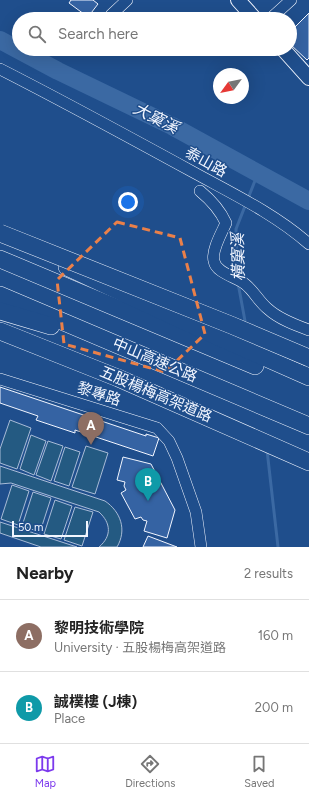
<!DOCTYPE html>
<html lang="en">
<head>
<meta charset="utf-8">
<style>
  :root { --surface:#fff; --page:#f2f2f2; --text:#222; --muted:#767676; --line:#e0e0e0; --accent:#7c3aed }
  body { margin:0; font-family:Figtree,"Noto Sans TC",sans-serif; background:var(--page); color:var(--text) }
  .compass { position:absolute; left:213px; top:68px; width:36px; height:36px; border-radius:50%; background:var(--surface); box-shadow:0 4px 16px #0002; rotate:237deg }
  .scale { position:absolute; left:12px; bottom:10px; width:76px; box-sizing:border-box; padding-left:4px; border:2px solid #f2f6ff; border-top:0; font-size:11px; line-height:14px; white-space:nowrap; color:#f2f6ff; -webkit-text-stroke:3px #1f4e8c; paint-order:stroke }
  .you { position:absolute; left:128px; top:202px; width:14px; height:14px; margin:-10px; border:3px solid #fff; border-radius:50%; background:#1a73e8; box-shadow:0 0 0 6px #1a73e833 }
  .badge { display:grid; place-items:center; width:26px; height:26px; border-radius:50%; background:var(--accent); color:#fff; font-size:13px; font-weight:700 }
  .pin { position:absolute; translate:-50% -33px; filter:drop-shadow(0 1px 2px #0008) }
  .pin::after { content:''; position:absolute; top:21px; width:14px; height:12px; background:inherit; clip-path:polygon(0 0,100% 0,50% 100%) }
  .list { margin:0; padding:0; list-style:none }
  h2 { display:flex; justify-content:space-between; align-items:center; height:52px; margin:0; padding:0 16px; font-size:17px }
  h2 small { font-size:13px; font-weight:400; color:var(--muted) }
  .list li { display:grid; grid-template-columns:26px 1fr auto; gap:12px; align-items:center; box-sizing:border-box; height:72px; padding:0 16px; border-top:1px solid var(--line) }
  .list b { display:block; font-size:15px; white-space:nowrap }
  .list p { margin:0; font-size:13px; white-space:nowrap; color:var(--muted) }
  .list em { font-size:13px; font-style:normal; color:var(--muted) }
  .icon { flex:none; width:22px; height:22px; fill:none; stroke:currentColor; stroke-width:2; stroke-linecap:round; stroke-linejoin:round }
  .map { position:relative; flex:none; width:309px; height:547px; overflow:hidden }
  .search { position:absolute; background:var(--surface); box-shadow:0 4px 16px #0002; left:12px; right:12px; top:12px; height:44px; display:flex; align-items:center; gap:10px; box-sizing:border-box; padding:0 14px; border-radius:22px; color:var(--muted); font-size:15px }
  .sheet { height:196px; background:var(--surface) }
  nav { display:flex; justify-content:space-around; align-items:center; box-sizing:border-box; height:56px; border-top:1px solid var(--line); background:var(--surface); font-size:11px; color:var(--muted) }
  nav a { display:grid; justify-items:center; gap:2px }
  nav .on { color:var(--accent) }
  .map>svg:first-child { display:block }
  .green { fill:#245a82; stroke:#a8bbd7 }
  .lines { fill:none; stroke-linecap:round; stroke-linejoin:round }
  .stream { stroke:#3b69a3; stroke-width:3 }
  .river { stroke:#3b69a3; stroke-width:18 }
  .building { fill:#3563a3; stroke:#f2f6ff }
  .minor-casing { stroke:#f2f6ff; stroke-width:12 }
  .major-casing { stroke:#f2f6ff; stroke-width:16 }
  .highway-casing { stroke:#f2f6ff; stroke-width:18 }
  .minor { stroke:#1f4e8c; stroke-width:11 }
  .major { stroke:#1f4e8c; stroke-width:14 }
  .highway { stroke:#1f4e8c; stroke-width:17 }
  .highway-bridge-casing { stroke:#f2f6ff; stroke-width:18; stroke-linecap:butt }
  .highway-bridge { stroke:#1f4e8c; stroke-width:17 }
  .marked { fill:none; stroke:#ea8049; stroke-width:3; stroke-dasharray:8 5; stroke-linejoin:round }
  .labels { text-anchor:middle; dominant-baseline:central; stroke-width:3; stroke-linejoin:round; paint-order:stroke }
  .street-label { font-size:15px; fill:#f2f6ff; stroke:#1f4e8c }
  .water-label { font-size:16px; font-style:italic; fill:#f2f6ff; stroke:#1f4e8c }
</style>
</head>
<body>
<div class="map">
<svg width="309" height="547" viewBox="0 0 309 547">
  <rect width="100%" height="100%" fill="#1f4e8c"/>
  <g class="green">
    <polygon points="10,420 31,428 17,469 0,463 0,449"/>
    <polygon points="31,435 46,441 34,475 20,469"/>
    <polygon points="48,441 63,446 51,481 36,475"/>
    <polygon points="86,446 108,453 95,494 72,487"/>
    <polygon points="65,447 80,452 69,486 54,481"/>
    <path d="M0,466L105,501C121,512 127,530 117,547H99C112,536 111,523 99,512L11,483L0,484Z"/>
    <polygon points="12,485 29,491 18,525 1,519"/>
    <polygon points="33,492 51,498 40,532 22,526"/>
    <polygon points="55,500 72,506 61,539 44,534"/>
    <polygon points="75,507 93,512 82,546 64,540"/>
    <polygon points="0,522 77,547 41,547 0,533"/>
  </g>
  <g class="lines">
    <g class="stream">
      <polyline points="237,276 236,229 258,173"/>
      <polyline points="238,283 245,321"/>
      <polyline points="267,450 278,547"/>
    </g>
    <polyline class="river" points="0,40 58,71 172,126 309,201"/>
  </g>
  <g class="building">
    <polygon points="71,0 93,0 98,4 88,17 69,3"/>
    <polygon points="309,13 309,58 307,60 290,44 290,32"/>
    <polygon points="0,387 146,436 146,434 159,438 153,456 75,430 75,433 36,420 38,416 0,403"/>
    <polygon points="123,457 151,464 175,510 167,538 144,531 147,521 143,520 141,517 135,519 121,493 126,490 124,486 125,482 117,480"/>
    <polygon points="148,536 177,547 143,547"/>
  </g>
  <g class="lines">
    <defs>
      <g id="minor">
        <polyline points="111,15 127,0"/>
        <polyline points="270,19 291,0"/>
        <path d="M0,69C65,102 129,137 193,172C233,194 275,214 309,244"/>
        <path d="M200,191C211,200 220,210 226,223C222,232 211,251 214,261C216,273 236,277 245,284C254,291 259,302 268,309C279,319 295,325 309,330"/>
        <polyline points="0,379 157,428 169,441 177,458 196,512 201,547"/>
      </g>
      <g id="major">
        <polyline points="238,0 255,19"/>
        <polyline points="283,49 309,78"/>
      </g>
      <g id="highway">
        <polyline points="0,259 255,366"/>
        <polyline points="67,267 216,336 309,377"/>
        <polyline points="0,295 309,426"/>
        <polyline points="0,311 51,326"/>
        <polyline points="0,331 118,378 309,462"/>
      </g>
    </defs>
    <use href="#minor" class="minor-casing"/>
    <use href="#major" class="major-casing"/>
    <use href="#highway" class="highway-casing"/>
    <use href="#minor" class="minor"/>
    <use href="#major" class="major"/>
    <use href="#highway" class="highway"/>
    <defs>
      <polyline id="highway-bridge" points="0,233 231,325 309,358"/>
    </defs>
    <use href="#highway-bridge" class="highway-bridge-casing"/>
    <use href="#highway-bridge" class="highway-bridge"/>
  </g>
  <path class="marked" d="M117,222L180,238L205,334L165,372L64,344L57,280Z"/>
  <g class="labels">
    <g class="street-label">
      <text transform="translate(206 162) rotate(29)">泰山路</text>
      <text transform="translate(155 360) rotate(23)">中山高速公路</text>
      <text transform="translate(99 394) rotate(18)">黎專路</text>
      <text transform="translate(156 394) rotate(23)">五股楊梅高架道路</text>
    </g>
    <g class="water-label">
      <text transform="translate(156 118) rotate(27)">大窠溪</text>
      <text transform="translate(238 257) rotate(-91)">橫窠溪</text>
    </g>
  </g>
</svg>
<svg class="compass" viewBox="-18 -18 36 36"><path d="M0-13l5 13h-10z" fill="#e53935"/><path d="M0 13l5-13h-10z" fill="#767676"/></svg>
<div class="scale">50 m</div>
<div class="you"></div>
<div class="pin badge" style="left:91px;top:445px;background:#8d6e63">A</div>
<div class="pin badge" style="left:148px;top:501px;background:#0f9aa8">B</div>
<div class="search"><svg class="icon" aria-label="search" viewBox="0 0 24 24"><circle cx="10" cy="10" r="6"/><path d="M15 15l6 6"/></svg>Search here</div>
</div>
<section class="sheet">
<h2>Nearby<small>2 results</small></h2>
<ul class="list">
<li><span class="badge" style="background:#8d6e63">A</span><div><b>黎明技術學院</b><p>University · 五股楊梅高架道路</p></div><em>160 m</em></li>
<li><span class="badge" style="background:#0f9aa8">B</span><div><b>誠樸樓 (J棟)</b><p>Place</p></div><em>200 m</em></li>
</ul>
</section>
<nav>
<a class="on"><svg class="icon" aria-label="map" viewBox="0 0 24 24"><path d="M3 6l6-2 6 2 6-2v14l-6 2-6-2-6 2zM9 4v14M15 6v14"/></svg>Map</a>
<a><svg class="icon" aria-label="directions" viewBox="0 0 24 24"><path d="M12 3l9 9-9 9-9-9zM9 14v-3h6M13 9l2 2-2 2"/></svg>Directions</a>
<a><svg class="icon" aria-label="saved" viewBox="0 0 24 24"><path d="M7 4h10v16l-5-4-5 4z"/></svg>Saved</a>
</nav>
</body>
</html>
